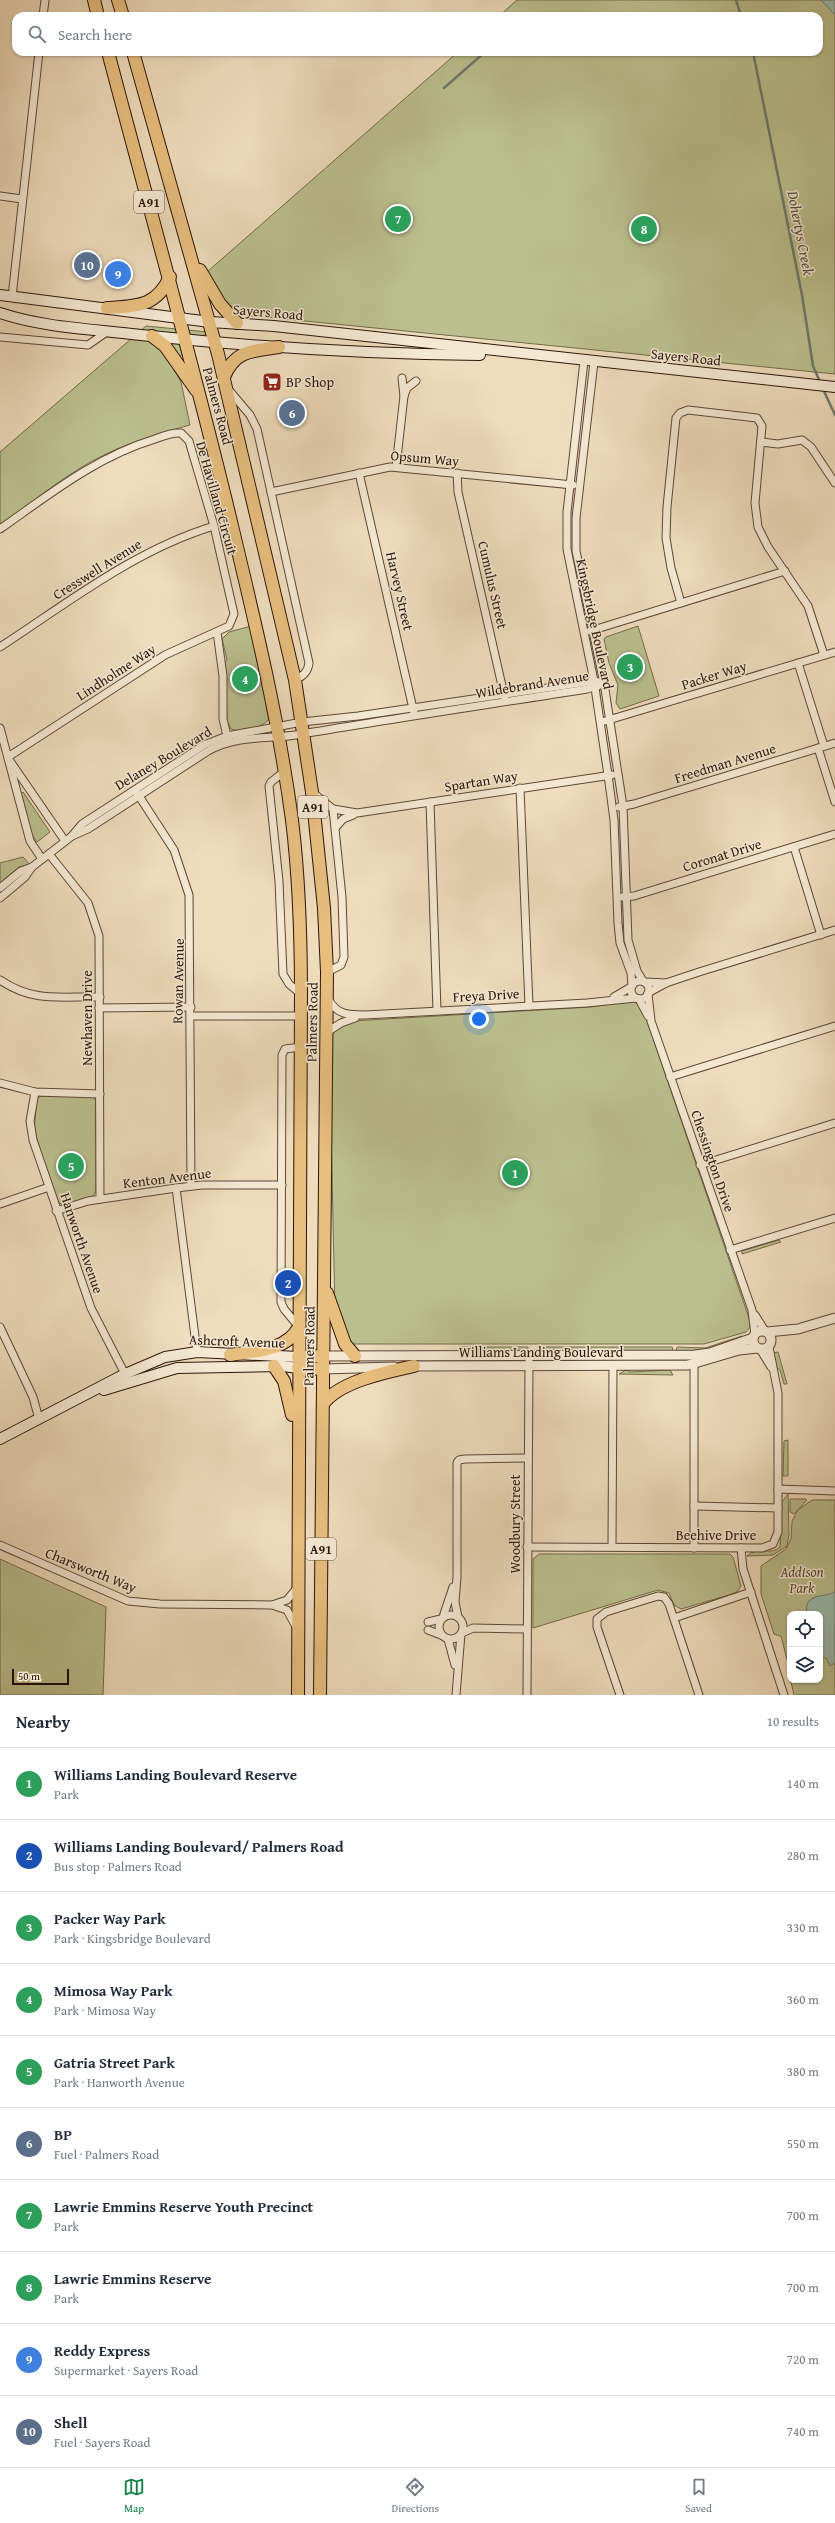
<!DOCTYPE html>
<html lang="en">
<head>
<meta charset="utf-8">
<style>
  :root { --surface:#fff; --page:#f2f2f3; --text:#1f2937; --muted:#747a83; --line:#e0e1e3; --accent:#0b8043 }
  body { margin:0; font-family:"Gentium Book Plus",serif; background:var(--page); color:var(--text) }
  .controls { position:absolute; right:12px; bottom:12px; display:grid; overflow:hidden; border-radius:8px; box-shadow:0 1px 3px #0004 }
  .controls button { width:36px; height:36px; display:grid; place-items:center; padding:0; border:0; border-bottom:1px solid var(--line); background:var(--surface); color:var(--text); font:20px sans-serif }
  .scale { position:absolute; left:12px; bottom:10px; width:57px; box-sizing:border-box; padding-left:4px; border:2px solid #2b1407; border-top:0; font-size:11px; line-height:14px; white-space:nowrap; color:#2b1407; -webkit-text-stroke:3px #f4e8d3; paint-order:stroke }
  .you { position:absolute; left:479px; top:1019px; width:14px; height:14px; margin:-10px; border:3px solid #fff; border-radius:50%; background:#1a73e8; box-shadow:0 0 0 6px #1a73e833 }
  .badge { display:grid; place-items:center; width:26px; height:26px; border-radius:50%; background:var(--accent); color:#fff; font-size:13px; font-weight:700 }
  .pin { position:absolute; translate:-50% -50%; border:2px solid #fff; box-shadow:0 1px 4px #0006 }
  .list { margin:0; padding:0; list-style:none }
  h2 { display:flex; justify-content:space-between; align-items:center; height:52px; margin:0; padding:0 16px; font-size:17px }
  h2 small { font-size:13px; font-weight:400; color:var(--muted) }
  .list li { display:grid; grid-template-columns:26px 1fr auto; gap:12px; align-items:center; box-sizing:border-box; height:72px; padding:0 16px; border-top:1px solid var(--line) }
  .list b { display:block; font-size:15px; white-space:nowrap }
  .list p { margin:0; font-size:13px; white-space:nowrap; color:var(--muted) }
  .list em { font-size:13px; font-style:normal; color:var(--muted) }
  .icon { flex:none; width:22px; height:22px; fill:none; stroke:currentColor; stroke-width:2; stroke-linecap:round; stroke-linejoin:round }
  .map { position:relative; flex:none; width:835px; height:1695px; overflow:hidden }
  .search { position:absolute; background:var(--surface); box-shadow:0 1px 3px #0004; left:12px; right:12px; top:12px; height:44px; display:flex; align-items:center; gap:10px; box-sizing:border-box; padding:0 14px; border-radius:12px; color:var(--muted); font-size:15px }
  .sheet { height:772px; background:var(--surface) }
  nav { display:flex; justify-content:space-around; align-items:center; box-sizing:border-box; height:56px; border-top:1px solid var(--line); background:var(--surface); font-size:11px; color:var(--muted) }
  nav a { display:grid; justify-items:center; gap:2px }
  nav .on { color:var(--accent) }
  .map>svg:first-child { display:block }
  .green { fill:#bbbf8e; stroke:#736a4a }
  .water { fill:#99bcaf; stroke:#6d796c }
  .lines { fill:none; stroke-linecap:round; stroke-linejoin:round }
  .stream { stroke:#6d796c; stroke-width:2.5 }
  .minor-casing { stroke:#5c4634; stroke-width:9 }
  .tertiary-casing { stroke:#5c4634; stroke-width:11 }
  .secondary-casing { stroke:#2b1407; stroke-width:12 }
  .trunk-casing { stroke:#2b1407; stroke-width:14 }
  .minor { stroke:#f4e8d3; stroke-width:7 }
  .tertiary { stroke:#f4e8d3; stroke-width:9 }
  .secondary { stroke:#f4e8d3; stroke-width:10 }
  .trunk { stroke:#e7be7e; stroke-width:12 }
  .labels { text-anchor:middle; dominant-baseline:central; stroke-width:3; stroke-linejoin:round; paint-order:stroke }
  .shield { fill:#f4e8d3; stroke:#675444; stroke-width:1 }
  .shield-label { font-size:13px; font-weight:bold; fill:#2b1407 }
  .street-label { font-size:14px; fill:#2b1407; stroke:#f4e8d3 }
  .poi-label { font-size:14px; fill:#2b1407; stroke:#f4e8d3; text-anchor:start }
  .park-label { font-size:14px; font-style:italic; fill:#564730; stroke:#f4e8d3 }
  .water-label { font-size:15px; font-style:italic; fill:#524f42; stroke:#f4e8d3 }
</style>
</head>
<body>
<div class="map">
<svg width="835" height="1695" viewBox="0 0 835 1695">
  <rect width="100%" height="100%" fill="#eedcbc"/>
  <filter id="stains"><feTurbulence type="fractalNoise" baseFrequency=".005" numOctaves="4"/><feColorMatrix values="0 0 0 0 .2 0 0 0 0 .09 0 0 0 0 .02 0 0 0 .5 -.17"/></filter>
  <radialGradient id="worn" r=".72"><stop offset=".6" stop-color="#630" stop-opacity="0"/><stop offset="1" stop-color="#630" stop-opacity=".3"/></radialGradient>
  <g class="green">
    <polygon points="517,0 835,0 835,374 235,314 212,283 207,272 458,52 819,52 819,16 499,16"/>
    <path d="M146,326L208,332L171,364L181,382L190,425C162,433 133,441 106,454C68,472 34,501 0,525V452Z"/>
    <path d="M251,626L269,719C263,728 241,733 231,729L227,721L225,662L227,660L222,639L229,632Z"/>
    <polygon points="638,626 659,696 620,709 616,703 618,685 609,663 604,639 606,637"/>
    <polygon points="23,792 50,832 37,842 32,835 21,794"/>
    <polygon points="23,857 30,865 19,867 0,883 0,863"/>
    <polygon points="633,1001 640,1006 647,1021 748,1315 751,1326 746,1332 704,1344 350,1344 335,1313 329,1033 352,1021 590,1007"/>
    <polygon points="41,1096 93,1097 96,1101 96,1191 92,1197 64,1205 57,1202 34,1130 37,1099"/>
    <polygon points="779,1240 781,1242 742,1254 742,1251"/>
    <polygon points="742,1336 744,1338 704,1351 676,1351 677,1347 705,1348"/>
    <polygon points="459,1347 528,1347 528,1351 459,1350"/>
    <polygon points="537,1347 672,1347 673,1348 672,1351 543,1350"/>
    <polygon points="778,1352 787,1384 784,1384 780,1370 777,1368 773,1353"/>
    <polygon points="536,1358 673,1359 673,1362 534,1362"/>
    <polygon points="626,1370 630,1372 670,1370 673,1375 619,1374"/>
    <polygon points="788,1440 788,1476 783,1476 784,1441"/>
    <path d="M788,1494L789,1534L787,1546L773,1555L747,1556C756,1546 771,1556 780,1547L782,1502Z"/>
    <polygon points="790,1499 806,1499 807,1500 794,1514 790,1512"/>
    <polygon points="812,1500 835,1500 835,1695 794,1695 791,1682 792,1680 820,1680 820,1614 790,1614 790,1671 781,1636 774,1634 761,1594 761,1566 786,1549 791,1539 792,1521 798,1510"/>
    <polygon points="539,1554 730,1554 733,1557 741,1586 737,1592 729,1595 681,1609 674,1605 669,1593 658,1590 533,1628 533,1559"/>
    <polygon points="0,1559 106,1607 103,1695 0,1695"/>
  </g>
  <g class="water">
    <polygon points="821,0 835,0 835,15"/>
    <path d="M835,1592V1663L830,1666L826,1658L820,1656V1614H807C803,1592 825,1598 835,1592Z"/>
  </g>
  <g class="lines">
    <g class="stream">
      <polyline points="736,0 741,16"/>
      <polyline points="753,52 802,295 813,366 820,382"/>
      <polyline points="444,88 485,52"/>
      <polyline points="823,389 835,415"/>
    </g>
    <defs>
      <g id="minor">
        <polyline points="43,16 45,0"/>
        <polyline points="0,196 22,199"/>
        <polyline points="12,297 39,52"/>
        <polyline points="0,337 88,345 108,331"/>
        <polyline points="584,361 567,512 567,549 594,681 608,775 614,820 618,923 620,943 631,973 632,986"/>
        <polyline points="594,362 576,518 576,551 604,683 623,806 628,940 637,971 643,981"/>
        <polyline points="402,378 404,396"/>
        <path d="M228,389L250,415L257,429L309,663C308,672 303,676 295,680"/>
        <polyline points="761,442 778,444 802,440 811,447 835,483"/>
        <polyline points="396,467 404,396 407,388 416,381"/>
        <polyline points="359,473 414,713"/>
        <polyline points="457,473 458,492 505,699"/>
        <polyline points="271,492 390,467 573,485"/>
        <path d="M0,529C50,494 96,457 155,439C163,436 172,432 181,433L189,441L214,526L234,614L229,626L165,655L8,757"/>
        <polyline points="681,603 671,568 666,538 667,507 676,418 680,413 688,410 757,418 762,426 755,503 758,527 768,547 808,606 824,655"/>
        <polyline points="590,631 785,571"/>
        <polyline points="217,632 223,676 223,719 228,740"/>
        <path d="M0,647C69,602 135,550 214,526"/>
        <polyline points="798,663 824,746"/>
        <polyline points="605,721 835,652"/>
        <polyline points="0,728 30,841 42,859"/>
        <polyline points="818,748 835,802"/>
        <polyline points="10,761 65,841"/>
        <polyline points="285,771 271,782 269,786 279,881 283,974 289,984 301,994"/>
        <polyline points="520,788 529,1006"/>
        <polyline points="312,792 333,809 342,897 344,957 341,965 327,972"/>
        <polyline points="137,793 174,850 189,895 191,1186"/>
        <polyline points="430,802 437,1011"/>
        <polyline points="619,807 634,804 835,743"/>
        <polyline points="333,809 357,813 612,775"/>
        <polyline points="336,827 343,819 353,815"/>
        <path d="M72,836L88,829L208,751C240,734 269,740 302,734C397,718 492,704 587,689L598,686"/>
        <polyline points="794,847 821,935"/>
        <polyline points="49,854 88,903 99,936 100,1199"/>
        <polyline points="0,888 21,871 32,867 72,836 82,824 204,745 227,736 302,722 358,716 594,681 604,683"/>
        <polyline points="622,897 634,896 835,834"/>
        <polyline points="0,898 25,877 32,867"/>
        <path d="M0,980C34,1003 61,996 100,997"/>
        <circle cx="640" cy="990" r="9"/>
        <polyline points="645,982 666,983"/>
        <polyline points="648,993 666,983 699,972 835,930"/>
        <polyline points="648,994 651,1021 752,1310 755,1335"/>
        <polyline points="614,997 631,987"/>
        <polyline points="639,999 648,1016"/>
        <path d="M329,1000C337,1015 349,1015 365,1015L587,1003L636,998"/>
        <polyline points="99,1008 191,1007"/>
        <polyline points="191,1016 301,1016"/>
        <polyline points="327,1032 341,1023 355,1018"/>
        <polyline points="670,1077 835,1026"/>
        <polyline points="0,1083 35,1092 100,1094"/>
        <polyline points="35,1092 30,1121 33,1140 91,1308 125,1374"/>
        <polyline points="700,1165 835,1123"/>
        <polyline points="176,1188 197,1352"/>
        <polyline points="0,1204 49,1187"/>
        <polyline points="56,1211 88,1201 176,1188 202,1185 282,1185"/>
        <polyline points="730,1250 835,1218"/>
        <polyline points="755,1315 765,1331"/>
        <polyline points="0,1327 33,1397 39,1419"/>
        <polyline points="299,1327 284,1309 281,1302 282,1055 285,1049 301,1047"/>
        <polyline points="760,1349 771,1367"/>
        <polyline points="778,1489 835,1491"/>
        <polyline points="694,1506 778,1508"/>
        <polyline points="0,1545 128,1601 160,1604 272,1605 287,1610 295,1625"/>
        <polyline points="527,1547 762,1548 773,1544 778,1532 778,1393 769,1347"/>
        <polyline points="612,1547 613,1365"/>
        <polyline points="694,1548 694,1364"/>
        <polyline points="741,1548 743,1569 784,1695"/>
        <polyline points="272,1605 287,1600 297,1588"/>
        <circle cx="451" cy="1627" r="12"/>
        <polyline points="443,1617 453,1587"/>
        <polyline points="458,1617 455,1602 457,1577 457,1463 459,1460 465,1459 528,1458"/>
        <polyline points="674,1618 751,1592"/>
        <polyline points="428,1622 441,1619"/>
        <polyline points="428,1630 441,1635"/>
        <polyline points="462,1633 473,1628 527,1629"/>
        <polyline points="448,1639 455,1665"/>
        <polyline points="456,1695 461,1634"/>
        <polyline points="527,1695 529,1361"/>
        <polyline points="620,1695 597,1627 597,1619 606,1612 658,1596 664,1597 669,1604 699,1695"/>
      </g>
      <g id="tertiary">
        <circle cx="762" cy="1340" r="9"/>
        <polyline points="767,1332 798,1329 835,1318"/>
        <polyline points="323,1356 695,1355 710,1353 753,1338"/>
        <polyline points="409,1366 688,1365 739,1350 757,1348"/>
        <polyline points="323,1369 394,1367"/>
      </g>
      <g id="secondary">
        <polyline points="0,295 210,322 274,326 835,387"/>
        <path d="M0,313C45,328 94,329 141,335C254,347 366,354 480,355"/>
        <polyline points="104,1390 177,1368 283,1366 298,1368"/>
        <polyline points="0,1439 125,1374 165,1357 197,1352 298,1357"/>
      </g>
      <g id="trunk">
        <polyline points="94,0 98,16"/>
        <polyline points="118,0 123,16"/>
        <path d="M108,52C150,211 195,370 233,530C256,626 279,722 292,820C299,877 301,936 301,994L298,1695"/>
        <polyline points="133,52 218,354 295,680 312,792 324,908 327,972 320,1695"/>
        <polyline points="200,270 220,304 237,323"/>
        <path d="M107,308C137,306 156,307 170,277"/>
        <polyline points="152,336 165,346 196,390"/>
        <path d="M224,377C235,350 252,351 279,347"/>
        <polyline points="327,1293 345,1344 355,1356"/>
        <path d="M230,1355C253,1351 287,1351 299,1327"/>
        <polyline points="298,1357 323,1356"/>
        <polyline points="274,1366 284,1381 292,1415"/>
        <polyline points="298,1368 323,1369"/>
        <path d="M323,1404C340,1381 387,1372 414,1366"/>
      </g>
    </defs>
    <use href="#minor" class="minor-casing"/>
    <use href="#tertiary" class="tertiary-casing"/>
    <use href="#secondary" class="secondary-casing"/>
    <use href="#trunk" class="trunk-casing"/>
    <use href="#minor" class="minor"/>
    <use href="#tertiary" class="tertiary"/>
    <use href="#secondary" class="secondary"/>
    <use href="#trunk" class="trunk"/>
  </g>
  <defs>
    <symbol id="supermarket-square" viewBox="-11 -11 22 22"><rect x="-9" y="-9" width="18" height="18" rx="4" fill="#8f2418" stroke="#f4e8d3"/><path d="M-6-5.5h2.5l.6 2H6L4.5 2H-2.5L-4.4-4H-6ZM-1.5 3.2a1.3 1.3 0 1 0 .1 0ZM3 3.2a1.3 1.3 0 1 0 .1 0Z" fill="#fff"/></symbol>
  </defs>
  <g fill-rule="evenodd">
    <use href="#supermarket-square" x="261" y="371" width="22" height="22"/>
  </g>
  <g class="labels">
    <g class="shield">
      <rect x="134" y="191" width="30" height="22" rx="3"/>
      <rect x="298" y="796" width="30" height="22" rx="3"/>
      <rect x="306" y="1538" width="30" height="22" rx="3"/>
    </g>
    <g class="shield-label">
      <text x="149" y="202">A91</text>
      <text x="313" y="807">A91</text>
      <text x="321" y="1549">A91</text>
    </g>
    <g class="street-label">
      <text transform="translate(268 312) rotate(5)">Sayers Road</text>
      <text transform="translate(686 357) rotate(6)">Sayers Road</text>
      <text transform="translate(218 406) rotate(75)">Palmers Road</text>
      <text transform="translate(425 458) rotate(5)">Opsum Way</text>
      <text transform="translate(217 498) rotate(74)">De Havilland Circuit</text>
      <text transform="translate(97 569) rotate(-32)">Cresswell Avenue</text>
      <text transform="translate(493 585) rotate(77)">Cumulus Street</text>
      <text transform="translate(400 591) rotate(77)">Harvey Street</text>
      <text transform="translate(595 624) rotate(78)">Kingsbridge Boulevard</text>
      <text transform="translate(116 672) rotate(-33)">Lindholme Way</text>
      <text transform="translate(714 675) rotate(-17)">Packer Way</text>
      <text transform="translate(532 684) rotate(-9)">Wildebrand Avenue</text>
      <text transform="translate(163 758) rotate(-31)">Delaney Boulevard</text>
      <text transform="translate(725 763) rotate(-17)">Freedman Avenue</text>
      <text transform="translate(481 781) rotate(-9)">Spartan Way</text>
      <text transform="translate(722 855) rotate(-17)">Coronat Drive</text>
      <text transform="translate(178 981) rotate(-89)">Rowan Avenue</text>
      <text transform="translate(486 995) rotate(-3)">Freya Drive</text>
      <text transform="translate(87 1018) rotate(-90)">Newhaven Drive</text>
      <text transform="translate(312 1022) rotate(-89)">Palmers Road</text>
      <text transform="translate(713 1161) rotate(71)">Chessington Drive</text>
      <text transform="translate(167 1178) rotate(-7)">Kenton Avenue</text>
      <text transform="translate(82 1243) rotate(71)">Hanworth Avenue</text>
      <text transform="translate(237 1341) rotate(2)">Ashcroft Avenue</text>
      <text transform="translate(309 1346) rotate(-89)">Palmers Road</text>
      <text x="541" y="1352">Williams Landing Boulevard</text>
      <text transform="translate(515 1524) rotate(-90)">Woodbury Street</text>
      <text x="716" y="1535">Beehive Drive</text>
      <text transform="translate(91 1570) rotate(22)">Charsworth Way</text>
    </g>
    <g class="poi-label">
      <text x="286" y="382">BP Shop</text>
    </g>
    <g class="park-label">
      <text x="802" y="1572">Addison<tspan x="802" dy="16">Park</tspan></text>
    </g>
    <g class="water-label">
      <text transform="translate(801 233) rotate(79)">Dohertys Creek</text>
    </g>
  </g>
  <rect width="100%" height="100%" filter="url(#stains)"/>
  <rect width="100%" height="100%" fill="url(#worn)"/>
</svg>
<div class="controls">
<button><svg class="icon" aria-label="locate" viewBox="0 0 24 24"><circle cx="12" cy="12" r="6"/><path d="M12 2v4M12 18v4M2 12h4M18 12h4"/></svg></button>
<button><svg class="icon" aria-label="layers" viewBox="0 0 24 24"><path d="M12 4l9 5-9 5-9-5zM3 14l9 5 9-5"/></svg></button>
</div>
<div class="scale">50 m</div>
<div class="you"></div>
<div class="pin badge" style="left:515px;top:1173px;background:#2e9e5b">1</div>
<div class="pin badge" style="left:288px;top:1283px;background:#1a4fb4">2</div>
<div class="pin badge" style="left:630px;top:667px;background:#2e9e5b">3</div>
<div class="pin badge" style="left:245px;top:679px;background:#2e9e5b">4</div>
<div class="pin badge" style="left:71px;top:1166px;background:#2e9e5b">5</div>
<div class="pin badge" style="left:292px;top:413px;background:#5c6f8a">6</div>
<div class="pin badge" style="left:398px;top:219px;background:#2e9e5b">7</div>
<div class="pin badge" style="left:644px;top:229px;background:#2e9e5b">8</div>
<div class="pin badge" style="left:118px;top:274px;background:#3f7fe0">9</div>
<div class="pin badge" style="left:87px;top:265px;background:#5c6f8a">10</div>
<div class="search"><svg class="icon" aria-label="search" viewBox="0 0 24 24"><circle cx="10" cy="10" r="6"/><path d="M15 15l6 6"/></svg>Search here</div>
</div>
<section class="sheet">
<h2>Nearby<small>10 results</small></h2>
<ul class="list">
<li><span class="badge" style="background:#2e9e5b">1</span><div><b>Williams Landing Boulevard Reserve</b><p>Park</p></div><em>140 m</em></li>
<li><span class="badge" style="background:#1a4fb4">2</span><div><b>Williams Landing Boulevard/ Palmers Road</b><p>Bus stop · Palmers Road</p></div><em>280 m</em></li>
<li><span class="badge" style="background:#2e9e5b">3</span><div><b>Packer Way Park</b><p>Park · Kingsbridge Boulevard</p></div><em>330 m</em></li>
<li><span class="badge" style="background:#2e9e5b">4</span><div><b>Mimosa Way Park</b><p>Park · Mimosa Way</p></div><em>360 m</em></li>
<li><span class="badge" style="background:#2e9e5b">5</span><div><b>Gatria Street Park</b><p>Park · Hanworth Avenue</p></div><em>380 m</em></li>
<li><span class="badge" style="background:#5c6f8a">6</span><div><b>BP</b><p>Fuel · Palmers Road</p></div><em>550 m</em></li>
<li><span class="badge" style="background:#2e9e5b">7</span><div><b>Lawrie Emmins Reserve Youth Precinct</b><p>Park</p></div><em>700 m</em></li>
<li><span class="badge" style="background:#2e9e5b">8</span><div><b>Lawrie Emmins Reserve</b><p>Park</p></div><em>700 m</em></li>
<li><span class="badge" style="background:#3f7fe0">9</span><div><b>Reddy Express</b><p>Supermarket · Sayers Road</p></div><em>720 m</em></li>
<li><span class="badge" style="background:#5c6f8a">10</span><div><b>Shell</b><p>Fuel · Sayers Road</p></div><em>740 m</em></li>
</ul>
</section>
<nav>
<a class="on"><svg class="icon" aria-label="map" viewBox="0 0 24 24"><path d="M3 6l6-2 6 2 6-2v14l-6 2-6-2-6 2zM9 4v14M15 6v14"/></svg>Map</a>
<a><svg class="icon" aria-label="directions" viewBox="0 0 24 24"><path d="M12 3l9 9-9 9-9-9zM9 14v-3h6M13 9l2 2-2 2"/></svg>Directions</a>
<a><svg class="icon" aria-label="saved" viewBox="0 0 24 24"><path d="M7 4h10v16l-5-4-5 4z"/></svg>Saved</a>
</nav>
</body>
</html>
